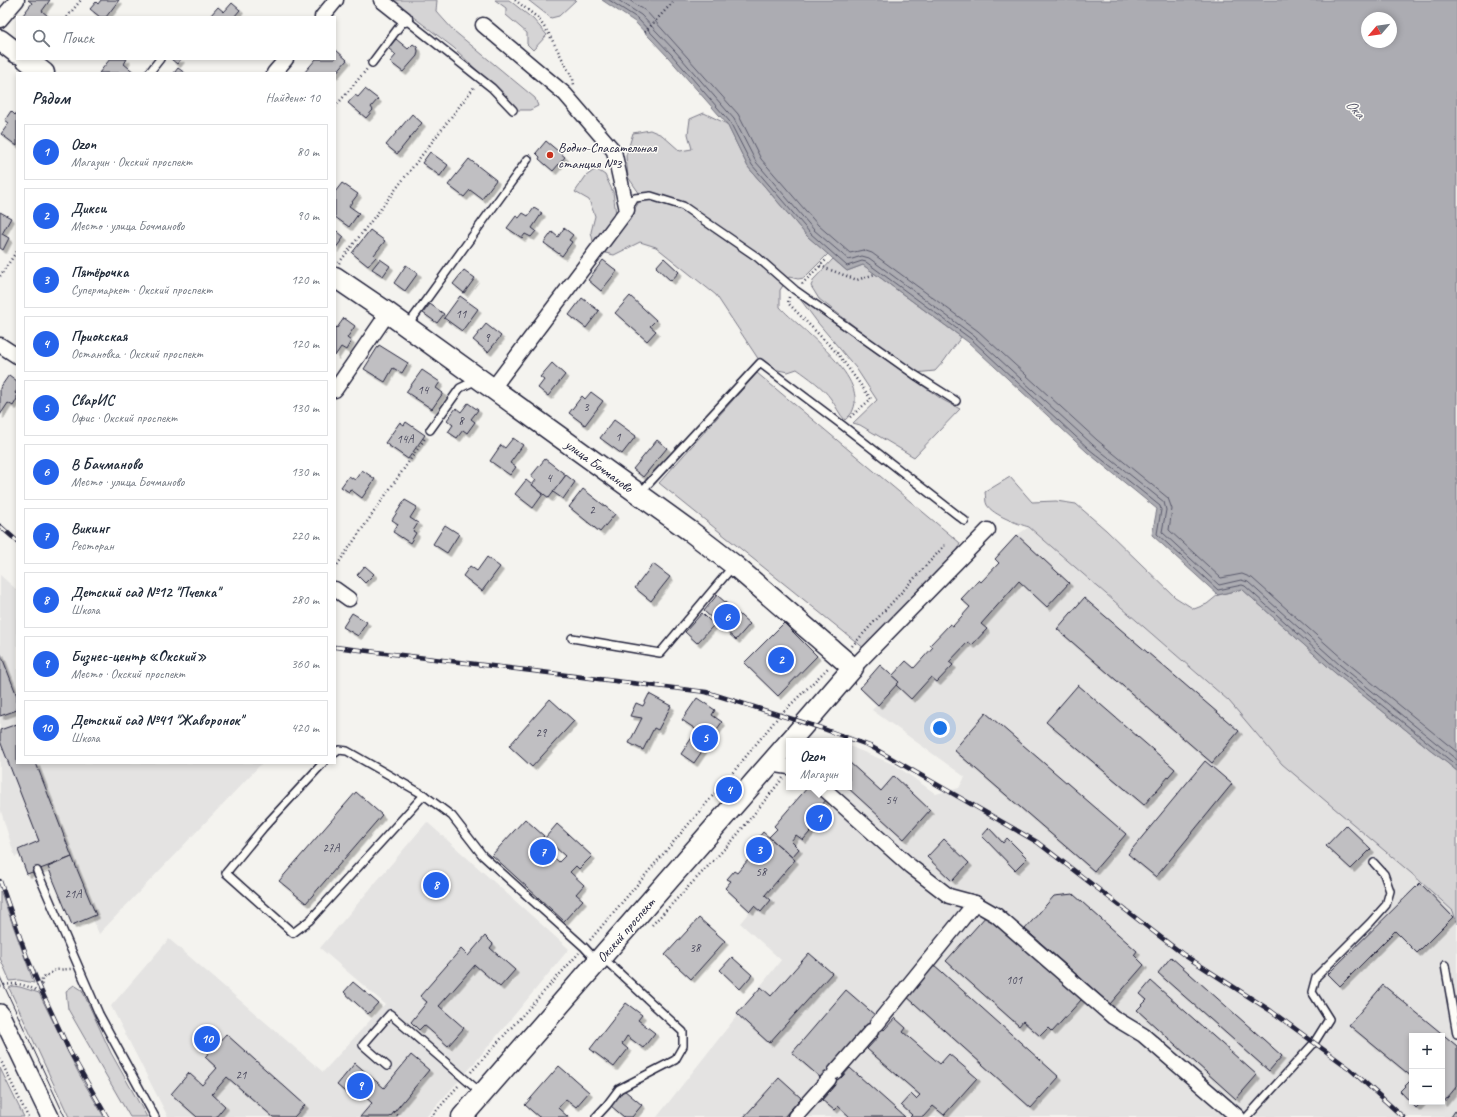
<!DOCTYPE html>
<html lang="ru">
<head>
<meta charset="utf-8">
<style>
  :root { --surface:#fff; --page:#f6f6f7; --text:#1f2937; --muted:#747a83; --line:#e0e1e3; --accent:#2563eb }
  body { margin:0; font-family:Caveat,sans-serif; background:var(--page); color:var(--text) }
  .controls { position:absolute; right:12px; bottom:12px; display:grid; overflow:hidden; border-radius:0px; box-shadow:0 2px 6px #0003 }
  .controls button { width:36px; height:36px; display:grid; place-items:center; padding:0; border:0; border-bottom:1px solid var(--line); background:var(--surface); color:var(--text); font:20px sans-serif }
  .compass { position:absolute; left:1361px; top:12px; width:36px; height:36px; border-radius:50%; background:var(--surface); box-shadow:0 2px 6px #0003; rotate:241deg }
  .you { position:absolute; left:940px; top:728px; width:14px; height:14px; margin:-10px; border:3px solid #fff; border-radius:50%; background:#1a73e8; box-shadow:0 0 0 6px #1a73e833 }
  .badge { display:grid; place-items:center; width:26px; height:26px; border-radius:50%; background:var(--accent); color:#fff; font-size:13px; font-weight:700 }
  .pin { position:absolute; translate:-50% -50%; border:2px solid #fff; box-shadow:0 1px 4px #0006 }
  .popup { position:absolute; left:786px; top:738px; width:66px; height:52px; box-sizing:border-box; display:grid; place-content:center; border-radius:0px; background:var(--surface); filter:drop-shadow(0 1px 3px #0005); font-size:13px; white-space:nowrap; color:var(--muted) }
  .popup b { font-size:15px; color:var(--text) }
  .popup::after { content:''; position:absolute; left:50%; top:100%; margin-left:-8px; border:8px solid transparent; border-top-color:var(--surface) }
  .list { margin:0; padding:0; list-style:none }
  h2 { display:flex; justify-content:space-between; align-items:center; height:52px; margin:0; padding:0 16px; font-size:17px }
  h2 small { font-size:13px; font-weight:400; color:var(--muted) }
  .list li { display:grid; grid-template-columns:26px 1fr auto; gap:12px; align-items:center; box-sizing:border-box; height:56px; margin:0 8px 8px; padding:0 8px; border:1px solid var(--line); border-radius:0px }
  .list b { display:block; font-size:15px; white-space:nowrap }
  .list p { margin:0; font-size:13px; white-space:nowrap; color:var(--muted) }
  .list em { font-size:13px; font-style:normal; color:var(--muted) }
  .icon { flex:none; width:22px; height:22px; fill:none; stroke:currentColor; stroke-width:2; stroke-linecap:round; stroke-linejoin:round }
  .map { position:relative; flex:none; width:1457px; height:1117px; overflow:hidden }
  .search { position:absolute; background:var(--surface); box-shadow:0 2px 6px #0003; left:16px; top:16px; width:320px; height:44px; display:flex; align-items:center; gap:10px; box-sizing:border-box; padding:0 14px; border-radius:0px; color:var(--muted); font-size:15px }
  .panel { position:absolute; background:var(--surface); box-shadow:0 2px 6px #0003; left:16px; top:72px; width:320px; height:692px; border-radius:0px }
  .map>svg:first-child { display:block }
  .built { fill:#e4e3e2; fill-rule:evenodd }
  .green { fill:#d5d4d5; stroke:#7c7b88 }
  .water { fill:#acacb2; stroke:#757582; fill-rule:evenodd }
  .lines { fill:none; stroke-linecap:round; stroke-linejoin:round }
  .shore { stroke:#59596b; stroke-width:1 }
  .building { fill:#c0bfc2; stroke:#22223b; filter:url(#shadow) }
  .service-casing { stroke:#22223b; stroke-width:10 }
  .minor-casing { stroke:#22223b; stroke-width:17 }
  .tertiary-casing { stroke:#22223b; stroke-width:20 }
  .secondary-casing { stroke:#22223b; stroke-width:23 }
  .path { stroke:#22223b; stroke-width:2.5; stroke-dasharray:1 3; stroke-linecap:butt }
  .service { stroke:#fdfcf7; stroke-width:7 }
  .minor { stroke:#fdfcf7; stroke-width:14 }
  .tertiary { stroke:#fdfcf7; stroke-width:17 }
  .secondary { stroke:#fdfcf7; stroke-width:20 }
  .tram { stroke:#22223b; stroke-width:1 }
  .rail-casing { stroke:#22223b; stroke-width:4.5 }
  .rail { stroke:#fdfcf7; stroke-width:3; stroke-dasharray:9; stroke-linecap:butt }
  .poi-dot { fill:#c8321e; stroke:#fdfcf7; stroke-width:1.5 }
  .labels { text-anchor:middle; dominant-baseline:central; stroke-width:3; stroke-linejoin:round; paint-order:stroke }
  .number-label { font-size:12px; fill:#4a495d }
  .poi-label { font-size:14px; fill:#22223b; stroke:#fdfcf7; text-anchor:start }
  .street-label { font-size:14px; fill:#22223b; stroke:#fdfcf7 }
  .water-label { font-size:15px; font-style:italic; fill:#59596b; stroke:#fdfcf7 }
</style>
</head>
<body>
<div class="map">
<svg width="1457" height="1117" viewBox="0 0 1457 1117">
  <defs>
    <filter id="shadow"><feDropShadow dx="3.5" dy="3.5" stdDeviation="0" flood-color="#0004"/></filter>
  </defs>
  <rect width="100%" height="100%" fill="#f4f3ef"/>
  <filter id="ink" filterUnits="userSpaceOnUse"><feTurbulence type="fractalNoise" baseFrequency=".025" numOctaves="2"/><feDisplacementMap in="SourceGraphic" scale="8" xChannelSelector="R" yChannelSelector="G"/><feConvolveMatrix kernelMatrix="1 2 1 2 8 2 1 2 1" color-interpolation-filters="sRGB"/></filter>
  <g filter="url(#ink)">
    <g class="built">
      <path d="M1029,527L1229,701L1282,764L1457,903V1117H657L781,960L740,923L750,911L725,888L730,882L727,879L734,871L737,873L754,853L749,849L763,832L769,837L776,829L774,826L808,787H849V746L895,765L936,794L959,788L965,777L872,710L899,682L892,676L906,661L914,668L933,647L930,645L950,624L953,626L970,607L961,599L979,580L981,582L999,563L995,559L1017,535ZM1412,1036H1442V1102H1412Z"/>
      <polygon points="0,575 17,590 17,763 262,763 99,934 92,917 72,925 48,867 27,874 20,855 15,857 0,808"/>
      <polygon points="427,822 569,949 467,1072 426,1117 168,1117 111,1006 169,939 323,1072 385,1004 320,948"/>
    </g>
    <g class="green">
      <polygon points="393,0 437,0 436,11 454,31 535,98 538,106 530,110 518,110 454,48 395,3"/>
      <polygon points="495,0 509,0 533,19 547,35 533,50 527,44 527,33 506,15 506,8"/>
      <polygon points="528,0 576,0 559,16 551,18"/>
      <path d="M704,113L727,124L748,167L807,236L828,254L804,278L798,279L789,277L780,290V307C800,329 868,376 853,410C852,414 848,417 845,420C839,414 836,406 831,399C823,387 808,377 797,369L788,372L773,369L759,360L716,295L656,247L640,242L614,255L601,252L593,241L591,232L595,216L589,200L575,192L586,176L596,169L605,175L613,192L616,214L631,215L642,197L628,177L626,156L633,133L650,130L662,135L680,151L692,149L688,134L690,119Z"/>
      <polygon points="833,259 847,271 863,265 961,337 944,361 935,371 915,373 819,299 811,286 814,279"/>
      <polygon points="800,299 943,400 960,409 914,457 860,425 853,423 877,400 856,368 818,323"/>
      <polygon points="757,373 960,543 956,556 865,649 659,483"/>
      <path d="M1010,477L1032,502L1056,501L1076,504L1106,530L1175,597L1194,609L1207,604L1218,595L1242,589L1334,672L1457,771V924L1453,911L1411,873L1282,764L1229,701L1029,527C1018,524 993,515 987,505C985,502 986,496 985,492Z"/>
      <polygon points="0,891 2,895 34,983 19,980 10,981 0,958"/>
      <polygon points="74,985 82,990 111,1053 147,1117 130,1117 68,1009 66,991"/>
      <polygon points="13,986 20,987 39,993 79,1074 104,1117 69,1117 9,988"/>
      <polygon points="0,1068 24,1117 0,1117"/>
    </g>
    <path class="water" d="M602,0H1457V771L1334,672L1242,589L1218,595L1152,535L1157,509L1087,452L968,342L863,265L847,271L807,236L748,167L727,124L668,57L635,22ZM1367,18H1391V42H1367Z"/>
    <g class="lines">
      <g class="shore">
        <polyline points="609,0 637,18 671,54 730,122 752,165 810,233 847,266 862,261 866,262 971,339 1089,449 1160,506 1161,510 1157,534 1218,590 1242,585 1245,586 1337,669 1457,766"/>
        <polyline points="618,0 641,15 675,51 734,119 756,162 814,230 849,260 862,256 869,258 974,336 1093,445 1164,502 1166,510 1162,532 1219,585 1241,580 1248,582 1340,665 1457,760"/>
        <polyline points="629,0 646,11 738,114 761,159 818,225 850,253 863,250 872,253 978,331 1097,440 1168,498 1172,509 1169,530 1221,578 1242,574 1252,578 1344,660 1457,752"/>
      </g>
    </g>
    <g class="building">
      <polygon points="28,0 50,0 42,11 48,16 47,17 25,17 23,15 32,3"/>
      <polygon points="101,0 119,0 106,17 100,17 90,9 96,2 98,4"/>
      <polygon points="232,3 240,10 234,17 210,16 218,7 224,12"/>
      <polygon points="396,39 408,49 413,44 417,47 418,51 417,56 403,72 390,62 396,55 388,48"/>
      <polygon points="335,49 347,60 335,74 304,73 316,59 335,59"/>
      <polygon points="110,59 127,59 124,64 135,73 99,73"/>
      <polygon points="171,59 181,59 177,64"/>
      <polygon points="178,68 185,73 174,73"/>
      <polygon points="365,89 378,99 371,107 373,110 366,118 348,103 355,95 358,97"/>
      <polygon points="11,111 15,115 17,112 17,146 1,134 9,123 5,120"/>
      <polygon points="412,114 422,123 397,154 386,145"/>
      <polygon points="546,141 565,157 553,171 539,159 540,157 536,153"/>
      <polygon points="430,152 448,165 440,176 422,163"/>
      <polygon points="469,159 496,180 482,199 470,190 464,197 448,185"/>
      <polygon points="342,183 358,194 349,206 359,213 349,227 335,217 335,192"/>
      <polygon points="534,208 542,213 532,228 536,231 531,237 525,234 522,238 507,228 516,216 519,218 523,213 528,216"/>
      <polygon points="0,212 11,218 2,234 9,238 3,250 0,248"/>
      <polygon points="564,228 573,235 569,240 572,242 562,256 544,243 552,232 558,237"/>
      <polygon points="370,230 385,241 374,255 376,257 368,266 352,253"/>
      <polygon points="337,231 344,237 335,249 335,233"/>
      <polygon points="664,258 679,272 671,281 656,267"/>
      <polygon points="380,259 390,266 383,276 372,269"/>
      <polygon points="603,260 617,271 601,291 588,280"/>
      <polygon points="406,265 418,273 405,291 394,283"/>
      <polygon points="464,270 475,278 464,293 453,284"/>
      <polygon points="460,296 478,309 462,331 444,318"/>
      <polygon points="630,296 656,320 650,326 656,331 647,341 615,313"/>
      <polygon points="582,298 599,311 586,328 569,315"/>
      <polygon points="430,304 444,314 437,323 423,313"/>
      <polygon points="344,318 355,326 347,338 351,341 346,350 341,347 335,356 335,326 337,328"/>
      <polygon points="486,324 501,336 488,352 473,340"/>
      <polygon points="379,345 408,363 402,373 393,368 385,382 364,369"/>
      <polygon points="552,363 565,375 548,396 538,388 544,380 540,377"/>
      <polygon points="422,370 440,382 436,388 443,393 432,409 406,392"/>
      <polygon points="9,375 17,381 17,390 15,393 17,395 17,399 13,406 8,403 0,415 0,388"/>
      <polygon points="591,392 603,401 585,425 569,413 582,396 585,399"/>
      <polygon points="468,403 478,410 471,419 475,422 467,433 463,430 457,438 448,432 453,425 447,420 456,408 461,412"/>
      <polygon points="614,420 636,436 622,454 600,438"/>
      <polygon points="400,422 404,425 406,422 425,435 408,459 385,443"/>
      <polygon points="513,438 523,445 510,463 516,467 510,475 490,461 501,445 505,448"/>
      <polygon points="657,440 667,448 643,477 633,469"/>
      <polygon points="545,459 566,475 549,498 532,485 536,480 531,476"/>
      <polygon points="362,470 375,479 362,498 350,489 349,492 341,487 349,476 355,480"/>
      <polygon points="566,475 575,482 563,499 553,492"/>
      <polygon points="526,480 543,494 533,508 515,494"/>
      <polygon points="583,489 615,514 600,532 569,507"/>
      <polygon points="405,500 417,507 410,518 418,523 413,531 416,533 410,543 393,532 398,524 392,520"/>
      <polygon points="445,525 459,534 447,553 433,544"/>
      <polygon points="1017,535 1069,583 1047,607 1019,581 981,624 987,629 972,645 968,642 949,662 953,665 937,682 931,677 911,699 896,685 899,682 892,676 906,661 914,668 933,647 930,645 950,624 953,626 970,607 961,599 979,580 981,582 999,563 995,559"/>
      <polygon points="487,557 500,567 482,591 463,576 470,566 477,571"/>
      <polygon points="653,564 670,577 651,601 635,588"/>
      <polygon points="365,566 374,574 365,583 357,575"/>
      <polygon points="717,595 750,624 736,640 704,611"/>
      <polygon points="1084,598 1239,731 1212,763 1057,629"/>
      <polygon points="352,613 367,622 358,636 343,627"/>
      <polygon points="702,613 714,625 697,643 685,632"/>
      <polygon points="784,623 817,656 778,696 744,663"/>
      <polygon points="0,652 17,696 17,710 0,716"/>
      <polygon points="880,665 899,682 878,705 860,688"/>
      <polygon points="1078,685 1175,769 1144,805 1046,722"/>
      <polygon points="649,694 671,706 658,730 654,728 643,750 629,743 642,718 630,716 636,703 643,706"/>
      <polygon points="697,698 715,710 712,715 722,722 694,763 681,754 697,730 682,720"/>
      <polygon points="550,699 574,721 532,767 509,746"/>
      <polygon points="986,713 1126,834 1094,871 954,750"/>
      <polygon points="17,724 17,763 36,763 72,857 27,874 18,850 39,841 0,741 0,730"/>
      <polygon points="1205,761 1232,784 1156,877 1128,854"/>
      <polygon points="849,762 881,791 894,776 930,810 904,839 847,787 849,787"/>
      <polygon points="808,787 812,787 826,800 816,812 823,817 803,840 796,835 791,841 799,849 792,857 769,837 777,829 774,826"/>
      <polygon points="356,792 382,815 306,903 279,881"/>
      <polygon points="525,819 544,836 538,843 559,862 565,856 545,838 557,824 592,856 579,869 576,866 570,872 584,885 576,894 583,900 564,921 492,855"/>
      <polygon points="1346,825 1371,849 1351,869 1326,846"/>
      <polygon points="989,828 1003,843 1007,838 1027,858 1015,870 982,836"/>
      <polygon points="763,832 795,860 765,895 771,900 761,912 754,906 750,911 725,888 731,881 727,879 734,871 737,873 754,853 749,849"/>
      <polygon points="944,839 969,863 952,881 927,857"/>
      <polygon points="72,857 96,915 72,925 48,867"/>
      <polygon points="1420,883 1453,917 1417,953 1395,931 1340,986 1328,974"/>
      <polygon points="1073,894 1137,951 1134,955 1144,965 1110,1004 1025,929 1054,896"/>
      <polygon points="987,915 1082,999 1052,1032 1048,1028 1040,1036 1023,1021 1019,1026 946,961"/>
      <polygon points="699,918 725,941 691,979 665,955"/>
      <polygon points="485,936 493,944 490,948 515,970 500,987 475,965 455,988 439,1006 464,1028 448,1046 424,1025 419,1030 411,1022 427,1002 420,996 461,949 468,956"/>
      <polygon points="809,953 832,973 769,1043 737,1014 761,987 771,996"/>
      <polygon points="732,957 752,975 740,989 720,970"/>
      <polygon points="1171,957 1282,1056 1269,1071 1158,973"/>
      <polygon points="933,964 1059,1077 1031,1108 905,995"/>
      <polygon points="1151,981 1257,1075 1236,1099 1137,1010 1147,1000 1140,994"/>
      <polygon points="353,982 378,1003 368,1014 344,992"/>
      <polygon points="1383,985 1457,1046 1457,1086 1443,1103 1442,1102 1442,1036 1412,1036 1412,1077 1349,1025"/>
      <polygon points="846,990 876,1016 821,1078 792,1053"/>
      <polygon points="626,1003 642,1015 638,1020 655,1033 643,1048 627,1036 622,1044 628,1049 614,1067 590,1049"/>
      <polygon points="895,1018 906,1028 903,1032 940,1064 949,1054 977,1078 944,1115 933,1106 923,1117 910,1117 912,1115 901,1105 911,1094 916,1099 920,1095 867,1049 878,1037 866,1027 872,1020 884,1030"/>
      <polygon points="226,1034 305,1105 294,1117 273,1117 227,1077 212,1094 225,1106 216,1117 197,1117 171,1094 189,1073 202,1085 217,1068 205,1057"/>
      <polygon points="411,1055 429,1070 390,1117 360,1117 372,1103 357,1089 351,1097 337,1085 355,1063 384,1088"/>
      <polygon points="559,1066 589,1092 576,1107 566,1099 558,1108 568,1117 539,1117 525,1105"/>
      <polygon points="830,1068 841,1078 850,1068 905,1117 850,1117 838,1106 834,1110 822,1100 835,1085 824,1075"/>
      <polygon points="779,1078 801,1098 784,1117 744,1117"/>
      <polygon points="1412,1079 1412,1102 1422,1102 1416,1108 1400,1091"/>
      <polygon points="624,1090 642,1105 632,1117 624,1117 611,1106"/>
      <polygon points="1455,1111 1457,1112 1457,1117 1451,1117"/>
    </g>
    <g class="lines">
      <defs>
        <g id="service">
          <polyline points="372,63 405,19 492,88 513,110"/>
          <polyline points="149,73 160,59"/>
          <polyline points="627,210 635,198 651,196 683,206 757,257 795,290 915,375 956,401"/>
          <polyline points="408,325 528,159"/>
          <polyline points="430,430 460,388 477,380"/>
          <polyline points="640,493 760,363 842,425 965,521"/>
          <polyline points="572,638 660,653 734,565"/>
          <polyline points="335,753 339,750 347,751 424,795 452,816 483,856 584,947 596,960"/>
          <polyline points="323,763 263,828 226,873 293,933 310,920 424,795"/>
          <polyline points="37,871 99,1014 155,1117"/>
          <polyline points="1445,965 1457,1034"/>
          <polyline points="387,1066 363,1045 390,1014 481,1093"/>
          <polyline points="596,1117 607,1105 619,1089 675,1060 683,1046 683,1032 602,957"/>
          <polyline points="1247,1117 1314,1043 1329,1019 1312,992 1316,977 1370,923 1386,905 1390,891 1384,874 1374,863"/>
        </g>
        <g id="minor">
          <polyline points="381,0 405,19"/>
          <polyline points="322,17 336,0"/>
          <polyline points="0,20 17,0"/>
          <polyline points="483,25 565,94 614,151 627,210 493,388"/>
          <polyline points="274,73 286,59"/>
          <polyline points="0,345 17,356"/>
          <polyline points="335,390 388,313"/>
          <polyline points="335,589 349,599"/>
          <polyline points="853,668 988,530"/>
          <polyline points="770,764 789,767"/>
          <polyline points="822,787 910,866 949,896 975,903 996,915 1113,1017 1143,1035 1238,1117"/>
          <polyline points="877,1024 975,903"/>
          <polyline points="835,1072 871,1031"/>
          <polyline points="795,1117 829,1079"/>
        </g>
        <polyline id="tertiary" points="0,1013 50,1117"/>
        <g id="secondary">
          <polyline points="0,40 17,53"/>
          <polyline points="26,59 44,73"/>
          <polyline points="335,277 388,313 690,531 734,565 853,668 790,741"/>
          <polyline points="462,1117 789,742"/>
        </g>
      </defs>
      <use href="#service" class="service-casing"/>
      <use href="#minor" class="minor-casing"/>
      <use href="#tertiary" class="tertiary-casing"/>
      <use href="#secondary" class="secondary-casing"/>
      <g class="path">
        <polyline points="515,0 538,18 549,34 573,79 574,85"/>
        <polyline points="67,17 81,0"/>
        <polyline points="645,32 675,0"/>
        <polyline points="335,107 367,69"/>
        <polyline points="339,263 475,86"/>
        <polyline points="820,266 857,280 875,274"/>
        <polyline points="0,276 17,251"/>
        <polyline points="802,284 827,259"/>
        <polyline points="789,297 788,303 838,354 871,399 848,419"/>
        <polyline points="335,568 426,437"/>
        <polyline points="852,646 945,545"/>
        <polyline points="652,925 733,840 783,778"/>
        <polyline points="590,940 734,771 779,716 829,667"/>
        <path d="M0,986C16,982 24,984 38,991L41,990L42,979L55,970L71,969"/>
        <polyline points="0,1059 28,1117"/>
        <polyline points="471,1072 579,953"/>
        <polyline points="394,1112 400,1117"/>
        <polyline points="431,1117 459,1085"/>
      </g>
      <use href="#service" class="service"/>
      <use href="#minor" class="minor"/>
      <use href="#tertiary" class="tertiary"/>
      <use href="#secondary" class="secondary"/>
      <polyline class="tram" points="0,977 65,1117"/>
      <defs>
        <g id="rail">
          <polyline points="0,526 17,541"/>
          <polyline points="335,647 706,692 821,728 870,746 1037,842 1184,955 1271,1011 1350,1069 1403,1117"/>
          <polyline points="0,881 27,957 41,990 70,1052 107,1117"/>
        </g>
      </defs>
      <use href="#rail" class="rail-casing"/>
      <use href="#rail" class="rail"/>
    </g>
  </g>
  <circle class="poi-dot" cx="550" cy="155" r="4"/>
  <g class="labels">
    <g class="number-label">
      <text x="461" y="314">11</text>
      <text x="487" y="338">9</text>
      <text x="423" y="390">14</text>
      <text x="586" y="407">3</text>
      <text x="461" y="421">8</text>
      <text x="618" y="437">1</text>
      <text x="405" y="439">14А</text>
      <text x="549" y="478">4</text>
      <text x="592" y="510">2</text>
      <text x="541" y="733">29</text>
      <text x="891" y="800">54</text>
      <text x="331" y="848">27А</text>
      <text x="761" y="872">58</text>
      <text x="73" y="894">21А</text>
      <text x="695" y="948">38</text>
      <text x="1014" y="980">101</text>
      <text x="241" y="1075">21</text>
    </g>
    <g class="poi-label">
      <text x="558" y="147">Водно-Спасательная<tspan x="558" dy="16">станция №3</tspan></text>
    </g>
    <g class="street-label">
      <text transform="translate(599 466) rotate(36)">улица Бочманово</text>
      <text transform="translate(626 930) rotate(-49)">Окский проспект</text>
    </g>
    <g class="water-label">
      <text transform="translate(1355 109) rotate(47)">Ока</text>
    </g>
  </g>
</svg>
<div class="controls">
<button>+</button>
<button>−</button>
</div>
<svg class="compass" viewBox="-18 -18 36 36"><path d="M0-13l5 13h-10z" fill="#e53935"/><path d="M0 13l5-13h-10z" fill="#747a83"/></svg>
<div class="you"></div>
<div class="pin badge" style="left:819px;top:818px">1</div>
<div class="popup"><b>Ozon</b>Магазин</div>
<div class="pin badge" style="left:781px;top:660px">2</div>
<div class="pin badge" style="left:759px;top:850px">3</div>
<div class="pin badge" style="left:729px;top:790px">4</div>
<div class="pin badge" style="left:705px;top:738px">5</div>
<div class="pin badge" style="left:727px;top:617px">6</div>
<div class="pin badge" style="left:543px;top:852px">7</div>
<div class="pin badge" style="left:436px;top:885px">8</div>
<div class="pin badge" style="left:360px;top:1086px">9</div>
<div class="pin badge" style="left:207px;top:1039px">10</div>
<div class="search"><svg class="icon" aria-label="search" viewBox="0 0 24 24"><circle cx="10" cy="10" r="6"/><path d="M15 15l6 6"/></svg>Поиск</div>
<section class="panel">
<h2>Рядом<small>Найдено: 10</small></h2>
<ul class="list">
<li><span class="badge">1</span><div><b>Ozon</b><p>Магазин · Окский проспект</p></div><em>80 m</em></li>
<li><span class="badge">2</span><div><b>Дикси</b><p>Место · улица Бочманово</p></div><em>90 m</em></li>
<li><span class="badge">3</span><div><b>Пятёрочка</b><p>Супермаркет · Окский проспект</p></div><em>120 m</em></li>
<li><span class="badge">4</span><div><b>Приокская</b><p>Остановка · Окский проспект</p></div><em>120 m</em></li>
<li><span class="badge">5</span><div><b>СварИС</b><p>Офис · Окский проспект</p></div><em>130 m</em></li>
<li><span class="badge">6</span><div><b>В Бачманово</b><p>Место · улица Бочманово</p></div><em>130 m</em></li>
<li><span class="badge">7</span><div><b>Викинг</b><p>Ресторан</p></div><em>220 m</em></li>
<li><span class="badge">8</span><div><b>Детский сад №12 &quot;Пчелка&quot;</b><p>Школа</p></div><em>280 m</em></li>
<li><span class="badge">9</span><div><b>Бизнес-центр «Окский»</b><p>Место · Окский проспект</p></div><em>360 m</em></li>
<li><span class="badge">10</span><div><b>Детский сад №41 &quot;Жаворонок&quot;</b><p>Школа</p></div><em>420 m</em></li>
</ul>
</section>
</div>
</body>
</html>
